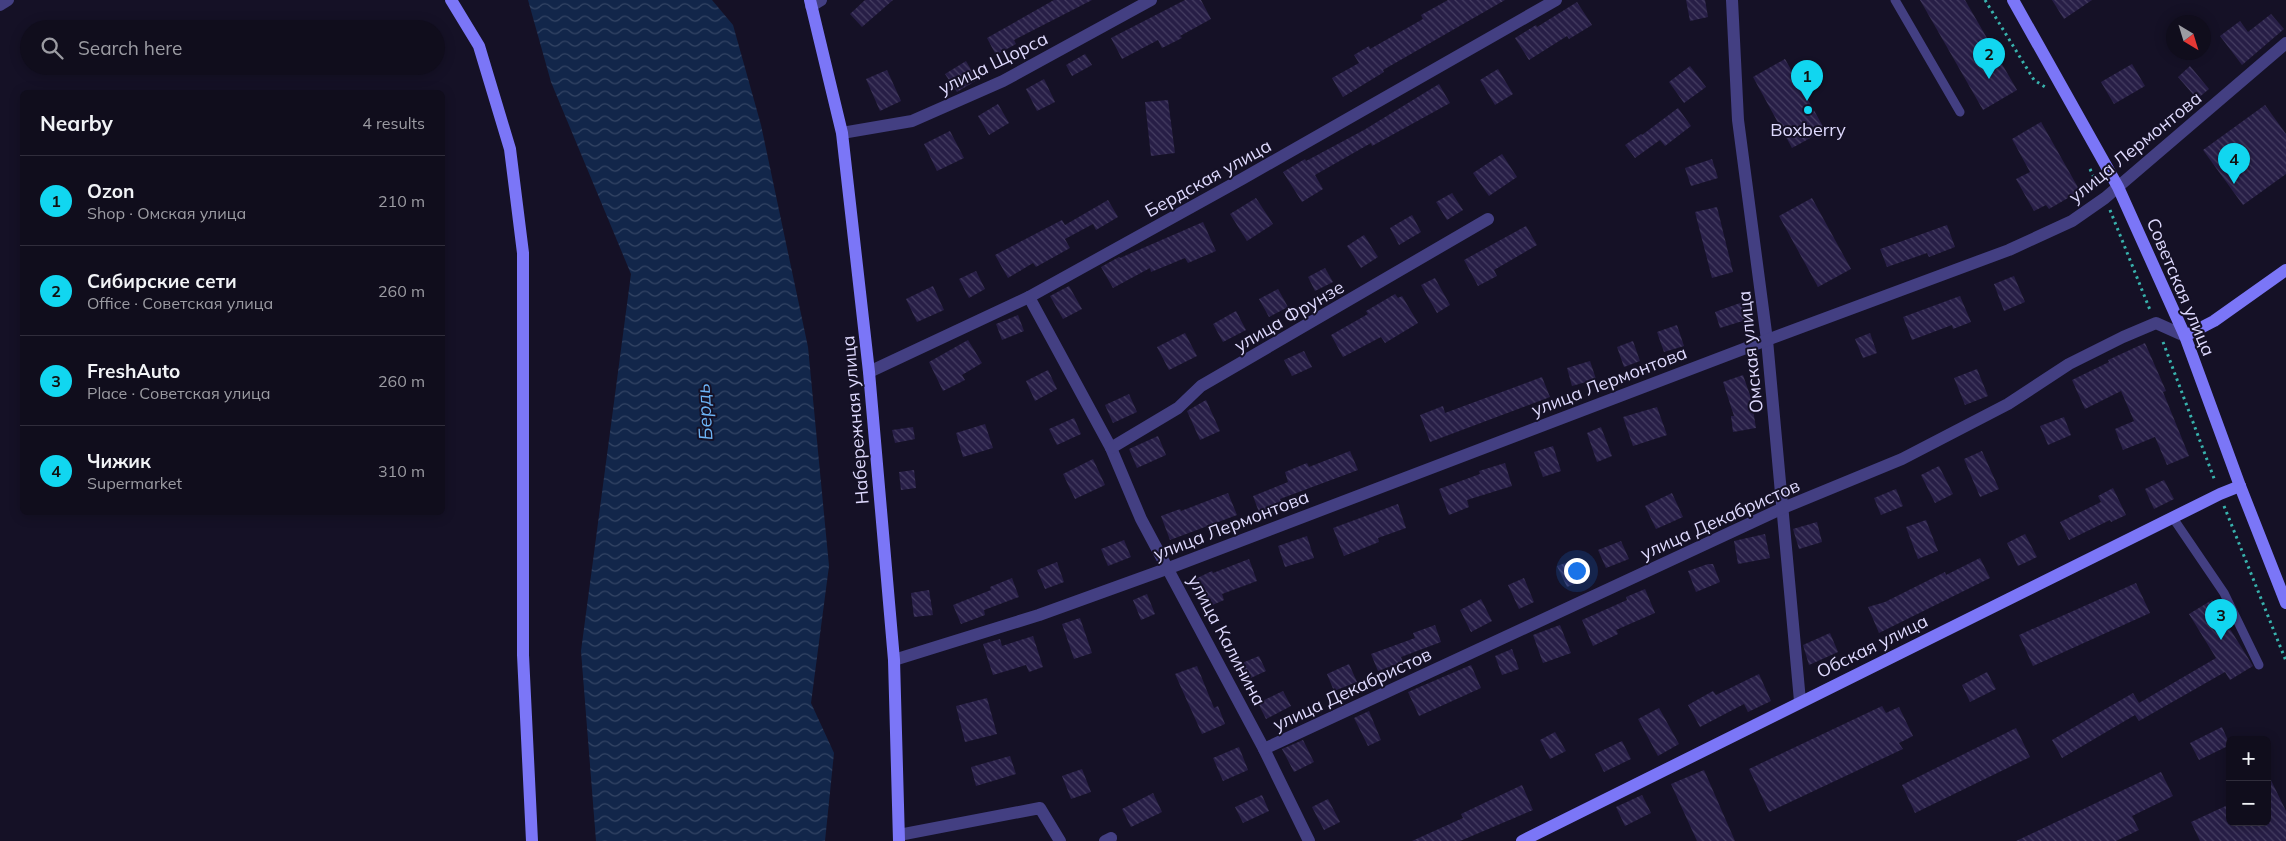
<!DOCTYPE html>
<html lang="en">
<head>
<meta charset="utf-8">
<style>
  :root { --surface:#100d1c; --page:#191625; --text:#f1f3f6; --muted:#9c9ca3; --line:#302d3b; --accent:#11d6f0 }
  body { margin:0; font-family:Mulish,sans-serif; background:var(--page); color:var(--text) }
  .controls { position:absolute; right:15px; bottom:15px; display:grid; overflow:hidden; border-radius:8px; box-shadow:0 2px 12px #0003 }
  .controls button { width:45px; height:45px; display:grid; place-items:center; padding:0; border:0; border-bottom:1px solid var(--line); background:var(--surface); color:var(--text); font:25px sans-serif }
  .compass { position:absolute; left:2166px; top:15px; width:45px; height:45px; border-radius:50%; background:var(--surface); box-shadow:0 2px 12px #0003; rotate:142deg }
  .you { position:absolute; left:1576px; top:570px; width:18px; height:18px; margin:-12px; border:4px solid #fff; border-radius:50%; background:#1a73e8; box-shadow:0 0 0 8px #1a73e833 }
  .badge { display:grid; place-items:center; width:32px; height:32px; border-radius:50%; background:var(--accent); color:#111; font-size:16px; font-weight:700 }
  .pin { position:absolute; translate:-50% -41px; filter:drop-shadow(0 1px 2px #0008) }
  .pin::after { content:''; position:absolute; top:26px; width:18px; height:15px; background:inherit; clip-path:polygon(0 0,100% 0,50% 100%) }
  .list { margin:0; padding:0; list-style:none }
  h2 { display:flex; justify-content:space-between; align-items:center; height:65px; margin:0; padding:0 20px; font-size:21px }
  h2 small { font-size:16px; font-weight:400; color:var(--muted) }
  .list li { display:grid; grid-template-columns:32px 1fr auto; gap:15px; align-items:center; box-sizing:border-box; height:90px; padding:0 20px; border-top:1px solid var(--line) }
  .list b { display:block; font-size:19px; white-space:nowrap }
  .list p { margin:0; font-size:16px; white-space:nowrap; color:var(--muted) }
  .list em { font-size:16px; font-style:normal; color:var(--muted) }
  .icon { flex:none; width:28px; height:28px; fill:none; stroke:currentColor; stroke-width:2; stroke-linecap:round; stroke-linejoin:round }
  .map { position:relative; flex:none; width:2286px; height:841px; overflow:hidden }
  .search { position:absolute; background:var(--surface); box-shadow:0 2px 12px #0003; left:20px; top:20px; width:425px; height:55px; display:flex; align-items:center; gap:12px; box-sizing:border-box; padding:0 18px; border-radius:28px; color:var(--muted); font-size:19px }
  .panel { position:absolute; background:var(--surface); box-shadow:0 2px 12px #0003; left:20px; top:90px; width:425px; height:425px; border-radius:8px }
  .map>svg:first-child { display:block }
  .water { fill:url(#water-waves) }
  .building { fill:url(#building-back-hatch) }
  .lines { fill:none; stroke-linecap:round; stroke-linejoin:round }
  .path { stroke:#38b2ad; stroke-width:3; stroke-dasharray:2.5 4; stroke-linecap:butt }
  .lane { stroke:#433f82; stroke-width:9 }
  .street { stroke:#433f82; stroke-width:12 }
  .secondary { stroke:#7b76f7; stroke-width:12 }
  .poi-dot { fill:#11d6f0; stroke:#151126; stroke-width:2 }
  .labels { text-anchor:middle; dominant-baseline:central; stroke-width:4; stroke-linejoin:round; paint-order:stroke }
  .street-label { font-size:18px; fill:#ded9fd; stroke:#151126 }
  .poi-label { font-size:18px; fill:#ded9fd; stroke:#151126 }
  .water-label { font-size:19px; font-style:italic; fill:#6db4f6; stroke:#151126 }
</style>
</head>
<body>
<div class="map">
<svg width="2286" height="841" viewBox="0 0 2286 841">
  <defs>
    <pattern id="water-waves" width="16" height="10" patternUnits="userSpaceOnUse" patternTransform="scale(1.25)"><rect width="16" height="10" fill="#12264a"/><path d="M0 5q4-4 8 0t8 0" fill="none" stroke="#344565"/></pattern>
    <pattern id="building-back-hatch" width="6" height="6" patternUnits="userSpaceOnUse" patternTransform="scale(1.25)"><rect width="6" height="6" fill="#271e46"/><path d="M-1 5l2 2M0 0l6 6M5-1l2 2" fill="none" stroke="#463e62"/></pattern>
  </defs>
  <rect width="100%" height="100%" fill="#151126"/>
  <polygon class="water" points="528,0 712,0 733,25 761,125 808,347 829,566 811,703 834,753 825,841 596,841 581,651 631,274 551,82"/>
  <g class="building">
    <polygon points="865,0 893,0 862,27 850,14"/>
    <polygon points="1054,0 1092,0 1014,40 1016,44 996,55 987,38"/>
    <polygon points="1185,0 1201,0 1211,19 1180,36 1182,38 1162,48 1158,40 1122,59 1111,38"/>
    <polygon points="1448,0 1505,0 1383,70 1384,72 1343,97 1332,78 1359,63 1354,55 1369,46 1370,49 1423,19 1421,15"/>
    <polygon points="1686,0 1705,0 1708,17 1690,21"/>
    <polygon points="1920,0 1965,0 2017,90 1983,110"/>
    <polygon points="2052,0 2092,0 2064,19"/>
    <polygon points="1577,2 1592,25 1569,39 1567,36 1529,60 1515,38 1536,25 1537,27"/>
    <polygon points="2271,14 2284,29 2242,65 2220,36 2240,21 2248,32"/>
    <polygon points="1085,54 1092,65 1072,76 1066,65"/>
    <polygon points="1785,59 1825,130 1792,148 1753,77"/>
    <polygon points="966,61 977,80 957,92 945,74"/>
    <polygon points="2132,64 2145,86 2114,104 2101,82"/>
    <polygon points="1690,66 1706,87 1684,103 1669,82"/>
    <polygon points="2190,66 2209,89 2197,99 2178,77"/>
    <polygon points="1498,69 1513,94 1495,105 1480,80"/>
    <polygon points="887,70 901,101 880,111 866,79"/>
    <polygon points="1044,79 1055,102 1037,111 1026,89"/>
    <polygon points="1439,84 1450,103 1372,146 1371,143 1315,175 1323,189 1302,202 1283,172 1305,159 1306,161 1364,130"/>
    <polygon points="1168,100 1175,153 1151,156 1145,102"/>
    <polygon points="998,104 1009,123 989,135 978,116"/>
    <polygon points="2265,105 2286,134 2286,174 2243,205 2203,150"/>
    <polygon points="1678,108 1691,126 1665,146 1660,140 1635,158 1625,145 1641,134 1642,135"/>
    <polygon points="2041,122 2080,191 2049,209 2046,205 2034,211 2016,179 2030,172 2012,139"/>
    <polygon points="950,131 964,158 937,171 924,144"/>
    <polygon points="1502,154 1517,177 1489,196 1473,173"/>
    <polygon points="1712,159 1718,178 1691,186 1685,168"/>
    <polygon points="1452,193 1463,210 1447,220 1436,202"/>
    <polygon points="1256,198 1273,224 1247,241 1230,214"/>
    <polygon points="1812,198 1851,269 1818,287 1779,216"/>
    <polygon points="1108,200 1118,217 1096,230 1093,224 1065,239 1070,248 1036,267 1033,263 1008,278 995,255 1062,220 1065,225"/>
    <polygon points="1717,207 1733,272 1712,278 1695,212"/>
    <polygon points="1412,215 1421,232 1399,245 1390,228"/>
    <polygon points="1203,222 1216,251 1188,263 1185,258 1151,272 1150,268 1113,288 1101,267 1119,257 1120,258"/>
    <polygon points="1947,225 1955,247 1929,257 1927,253 1887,267 1880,249"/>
    <polygon points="1526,226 1537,245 1494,270 1497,276 1478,286 1464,260"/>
    <polygon points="1364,235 1378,257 1361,268 1347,246"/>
    <polygon points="1325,268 1333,282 1315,291 1308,277"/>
    <polygon points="976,271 985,289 969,298 959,279"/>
    <polygon points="2014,276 2025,302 2004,311 1994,284"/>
    <polygon points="1435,278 1450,305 1437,313 1421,285"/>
    <polygon points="933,286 944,310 917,322 906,299"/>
    <polygon points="1069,286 1082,309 1063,319 1050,296"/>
    <polygon points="1278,289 1288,307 1269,317 1259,299"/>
    <polygon points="1395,294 1398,298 1402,296 1418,323 1385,343 1381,337 1343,357 1331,335 1368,314 1366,311"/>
    <polygon points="1960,296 1971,322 1953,329 1952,325 1912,340 1903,317"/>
    <polygon points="1743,302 1749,319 1720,328 1715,312"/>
    <polygon points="1236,311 1246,330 1223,342 1213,324"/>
    <polygon points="1018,315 1024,331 1002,340 996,324"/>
    <polygon points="1677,325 1684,346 1664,352 1657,332"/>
    <polygon points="1185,333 1197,356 1169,370 1157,347"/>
    <polygon points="1870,333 1877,353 1863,358 1855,339"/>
    <polygon points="968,340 982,363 962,375 965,380 943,391 929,362"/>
    <polygon points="1633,341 1640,361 1624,367 1617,347"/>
    <polygon points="2145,343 2166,391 2163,392 2189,456 2167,465 2155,437 2123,450 2115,429 2134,421 2121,391 2085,409 2072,380 2109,362 2108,360"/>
    <polygon points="1304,351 1312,367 1292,376 1284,360"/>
    <polygon points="1590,361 1596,379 1572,386 1567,368"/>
    <polygon points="1977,369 1988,396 1965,405 1954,378"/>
    <polygon points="1048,370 1057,389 1035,401 1026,381"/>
    <polygon points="1743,375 1751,398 1756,428 1733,432 1731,416 1734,416 1723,382"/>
    <polygon points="1542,377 1550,397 1430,442 1420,415 1443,406 1445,413"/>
    <polygon points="1129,394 1137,412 1113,423 1105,405"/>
    <polygon points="1206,400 1220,431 1200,440 1187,411"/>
    <polygon points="1657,407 1667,435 1633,446 1623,417"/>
    <polygon points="2064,417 2071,435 2048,445 2040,426"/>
    <polygon points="1074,418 1081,434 1057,445 1049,429"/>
    <polygon points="985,424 993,448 963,457 956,433"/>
    <polygon points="913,427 915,439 895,443 892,430"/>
    <polygon points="1601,427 1612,456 1597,462 1587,433"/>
    <polygon points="1158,436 1166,455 1137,468 1129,449"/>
    <polygon points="1553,446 1561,471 1543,477 1534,452"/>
    <polygon points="1350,451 1358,470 1280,499 1283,506 1260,515 1253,496 1288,482 1285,472 1307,463 1309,467"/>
    <polygon points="1982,451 1999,489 1980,497 1964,459"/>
    <polygon points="1093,459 1105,485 1075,499 1063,474"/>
    <polygon points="1505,463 1512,486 1467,500 1469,507 1449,515 1439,489 1480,474 1479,471"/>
    <polygon points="1939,466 1953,494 1935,503 1921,475"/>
    <polygon points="914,470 916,488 901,490 899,472"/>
    <polygon points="2164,480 2174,499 2154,509 2145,489"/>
    <polygon points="2113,488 2126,515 2111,522 2110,520 2069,540 2060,522 2101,502 2098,496"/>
    <polygon points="1896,489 1903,506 1881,515 1874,498"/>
    <polygon points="1228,493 1237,515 1170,540 1161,516 1180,509 1181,511"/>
    <polygon points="1672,493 1683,517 1656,529 1645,506"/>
    <polygon points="1398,504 1406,528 1378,538 1379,542 1344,556 1333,528"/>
    <polygon points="1926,520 1938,551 1918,559 1906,527"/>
    <polygon points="1817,522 1822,542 1799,549 1793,529"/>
    <polygon points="1765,534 1770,558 1738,564 1734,541"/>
    <polygon points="2025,534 2037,557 2018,566 2007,543"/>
    <polygon points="1307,536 1314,558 1285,567 1278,546"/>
    <polygon points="1124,540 1131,557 1108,566 1101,549"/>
    <polygon points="1621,541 1629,559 1606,568 1598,550"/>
    <polygon points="1980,558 1990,578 1879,633 1868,607 1885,602 1945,572 1946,575"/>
    <polygon points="1249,559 1257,581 1222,594 1224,600 1203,609 1191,581 1212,571 1213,573"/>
    <polygon points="1574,560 1582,581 1567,587 1557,566"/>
    <polygon points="1057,562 1064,582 1045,589 1037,570"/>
    <polygon points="1708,564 1713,564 1720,582 1696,592 1688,571"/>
    <polygon points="1012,578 1019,597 984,610 985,615 961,624 953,605 991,590 990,587"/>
    <polygon points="1524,578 1534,602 1519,609 1508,585"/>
    <polygon points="2136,583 2150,613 2033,666 2019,635"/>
    <polygon points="1645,589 1655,613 1616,630 1618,634 1593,646 1582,620 1627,600 1626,597"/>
    <polygon points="929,590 933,615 914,617 911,593"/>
    <polygon points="1147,594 1155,614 1141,620 1133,600"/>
    <polygon points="1481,599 1492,621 1471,632 1460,610"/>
    <polygon points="2212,600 2253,666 2230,680 2225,672 2139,721 2135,715 2062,758 2052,740 2133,693 2139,703 2216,658 2189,614"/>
    <polygon points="1080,618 1092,653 1074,659 1062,624"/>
    <polygon points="1435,625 1441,642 1401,657 1403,662 1378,671 1371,654 1415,638 1413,633"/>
    <polygon points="1560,625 1571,653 1543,663 1533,635"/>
    <polygon points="1830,633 1838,652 1809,665 1803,645"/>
    <polygon points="1033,636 1043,667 1029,672 1026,665 993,675 983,644 1000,639 1002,646"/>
    <polygon points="1512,649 1519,669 1502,675 1495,656"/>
    <polygon points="1259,656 1266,671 1242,682 1235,666"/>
    <polygon points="1349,664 1357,682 1334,691 1327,674"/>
    <polygon points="1471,665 1481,688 1419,716 1408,692"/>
    <polygon points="1197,666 1214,708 1218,706 1225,724 1202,734 1175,674"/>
    <polygon points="1987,672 1996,689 1970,702 1962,685"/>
    <polygon points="1759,674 1771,701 1748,712 1744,704 1700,727 1688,705 1713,691 1716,695"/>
    <polygon points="1283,691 1291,706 1266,719 1258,703"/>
    <polygon points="987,698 997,734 965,742 956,706"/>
    <polygon points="1882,706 1886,713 1899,707 1913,736 1899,743 1903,749 1769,812 1749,769"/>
    <polygon points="1659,708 1679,744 1658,756 1638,719"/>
    <polygon points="1369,711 1381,740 1368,746 1354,718"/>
    <polygon points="2222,727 2230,745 2199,760 2190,743"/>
    <polygon points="2016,728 2030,757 1915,813 1902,785"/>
    <polygon points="1555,732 1566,751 1550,759 1540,740"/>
    <polygon points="1303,740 1314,762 1294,772 1282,749"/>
    <polygon points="1622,741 1631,759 1604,772 1595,754"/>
    <polygon points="1239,747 1248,770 1223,781 1213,758"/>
    <polygon points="1010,756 1016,774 976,786 971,767"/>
    <polygon points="1082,769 1091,792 1071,799 1062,776"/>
    <polygon points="1704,770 1735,841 1697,841 1671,784"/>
    <polygon points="2161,772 2173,796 2132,816 2139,830 2116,841 2016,841"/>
    <polygon points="2267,772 2286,811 2286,841 2200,841 2191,822 2230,804 2230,822 2267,822"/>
    <polygon points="1522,785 1533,810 1460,841 1412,841 1463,818 1461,814"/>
    <polygon points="1153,793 1162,812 1131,827 1122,809"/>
    <polygon points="1262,795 1269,811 1243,823 1235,807"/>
    <polygon points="1642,795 1651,813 1625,826 1616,807"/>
    <polygon points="1328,799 1340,822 1324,830 1312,807"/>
  </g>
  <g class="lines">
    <g class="path">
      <polyline points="1985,0 2034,80 2045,87"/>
      <polyline points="2090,169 2098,186"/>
      <polyline points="2110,210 2150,310"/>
      <polyline points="2163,342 2215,481"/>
      <polyline points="2224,506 2286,661"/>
    </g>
    <g class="lane">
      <polyline points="1895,0 1960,112"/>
      <polyline points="2173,518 2224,593 2259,665"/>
    </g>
    <g class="street">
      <polyline points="1732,0 1738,120 1767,340 1800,701"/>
      <polyline points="0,5 8,0"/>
      <polyline points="811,6 821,0"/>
      <polyline points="842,133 912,121 1003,81 1151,0"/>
      <polyline points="1029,297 1111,448 1141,519 1264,749 1309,841"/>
      <polyline points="869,372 1029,297 1242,179 1556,0"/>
      <polyline points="1111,448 1178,408 1201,386 1488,219"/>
      <polyline points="894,660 1039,615 1169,568 1767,340 2009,250 2072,221 2105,198 2286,43"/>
      <polyline points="1264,749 1783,508 1902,459 2008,404 2069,364 2123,337 2156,323 2185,336"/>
      <polyline points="899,835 1040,808 1060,841"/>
      <polyline points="1105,841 1111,838"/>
    </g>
    <g class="secondary">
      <polyline points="451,0 479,46 510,149 523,253 523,655 532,841"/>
      <polyline points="810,0 842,133 869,372 894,660 899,841"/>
      <polyline points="2013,0 2118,187 2185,336 2240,486 2286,603"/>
      <polyline points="2185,336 2214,321 2286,270"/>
      <polyline points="1522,841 2220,494 2240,486"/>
    </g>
  </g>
  <circle class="poi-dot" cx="1808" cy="110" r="5"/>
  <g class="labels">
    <g class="street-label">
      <text transform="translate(993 63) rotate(-26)">улица Щорса</text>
      <text transform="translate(2135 147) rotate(-39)">улица Лермонтова</text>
      <text transform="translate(1208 178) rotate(-29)">Бердская улица</text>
      <text transform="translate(2181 287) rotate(67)">Советская улица</text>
      <text transform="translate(1289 316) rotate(-30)">улица Фрунзе</text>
      <text transform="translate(1750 352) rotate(-96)">Омская улица</text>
      <text transform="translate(1609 381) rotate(-21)">улица Лермонтова</text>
      <text transform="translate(855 420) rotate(-95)">Набережная улица</text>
      <text transform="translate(1720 519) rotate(-24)">улица Декабристов</text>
      <text transform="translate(1231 525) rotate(-21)">улица Лермонтова</text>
      <text transform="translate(1227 640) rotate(62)">улица Калинина</text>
      <text transform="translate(1872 646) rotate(-26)">Обская улица</text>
      <text transform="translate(1352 689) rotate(-25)">улица Декабристов</text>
    </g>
    <g class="poi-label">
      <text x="1808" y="129">Boxberry</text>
    </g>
    <g class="water-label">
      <text transform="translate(704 412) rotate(-93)">Бердь</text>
    </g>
  </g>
</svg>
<div class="controls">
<button>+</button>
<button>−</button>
</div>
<svg class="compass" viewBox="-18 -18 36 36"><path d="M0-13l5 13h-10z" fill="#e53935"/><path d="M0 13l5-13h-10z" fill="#9c9ca3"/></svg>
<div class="you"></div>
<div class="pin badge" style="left:1807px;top:101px">1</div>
<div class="pin badge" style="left:1989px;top:79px">2</div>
<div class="pin badge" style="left:2221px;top:640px">3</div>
<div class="pin badge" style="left:2234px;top:184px">4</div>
<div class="search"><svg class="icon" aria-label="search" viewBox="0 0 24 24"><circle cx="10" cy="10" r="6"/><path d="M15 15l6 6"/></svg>Search here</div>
<section class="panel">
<h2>Nearby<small>4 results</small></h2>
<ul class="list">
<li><span class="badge">1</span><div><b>Ozon</b><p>Shop · Омская улица</p></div><em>210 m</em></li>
<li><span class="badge">2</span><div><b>Сибирские сети</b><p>Office · Советская улица</p></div><em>260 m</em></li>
<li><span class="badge">3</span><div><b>FreshAuto</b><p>Place · Советская улица</p></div><em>260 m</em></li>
<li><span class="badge">4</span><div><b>Чижик</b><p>Supermarket</p></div><em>310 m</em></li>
</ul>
</section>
</div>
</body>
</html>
